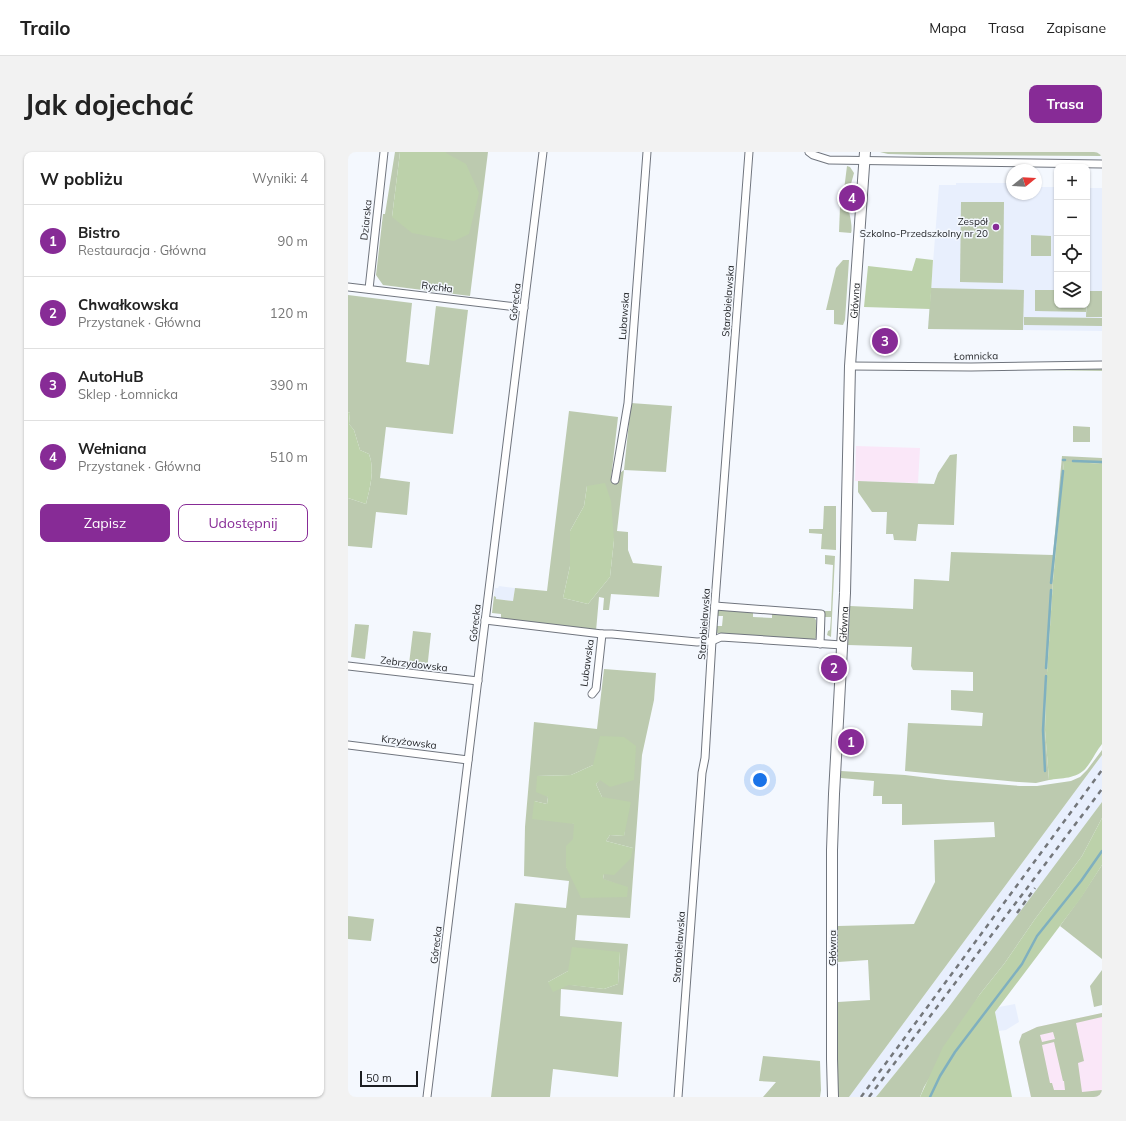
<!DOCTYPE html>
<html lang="pl">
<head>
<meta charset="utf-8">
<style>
  :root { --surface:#fff; --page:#f2f2f2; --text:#222; --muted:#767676; --line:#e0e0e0; --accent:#872b96 }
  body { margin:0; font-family:Mulish,sans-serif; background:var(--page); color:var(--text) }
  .controls { position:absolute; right:12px; top:12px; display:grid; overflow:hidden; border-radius:8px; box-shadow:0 1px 3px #0004 }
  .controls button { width:36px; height:36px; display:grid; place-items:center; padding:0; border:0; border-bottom:1px solid var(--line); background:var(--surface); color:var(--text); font:20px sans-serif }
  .compass { position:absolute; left:658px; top:12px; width:36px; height:36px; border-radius:50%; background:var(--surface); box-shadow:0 1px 3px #0004; rotate:72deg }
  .scale { position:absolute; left:12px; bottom:10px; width:58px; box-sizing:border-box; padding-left:4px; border:2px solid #1c1e21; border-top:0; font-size:11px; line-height:14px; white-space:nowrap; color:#1c1e21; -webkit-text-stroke:3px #f4f8fe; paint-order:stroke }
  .you { position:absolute; left:412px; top:628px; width:14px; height:14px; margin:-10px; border:3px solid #fff; border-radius:50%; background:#1a73e8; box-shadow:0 0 0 6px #1a73e833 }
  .badge { display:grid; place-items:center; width:26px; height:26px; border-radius:50%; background:var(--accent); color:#fff; font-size:13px; font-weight:700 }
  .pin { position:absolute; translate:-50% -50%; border:2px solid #fff; box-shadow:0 1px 4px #0006 }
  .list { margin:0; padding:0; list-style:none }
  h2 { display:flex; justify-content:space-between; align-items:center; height:52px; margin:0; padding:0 16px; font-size:17px }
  h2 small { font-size:13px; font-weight:400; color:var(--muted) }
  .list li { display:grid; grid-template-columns:26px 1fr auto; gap:12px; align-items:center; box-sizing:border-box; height:72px; padding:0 16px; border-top:1px solid var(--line) }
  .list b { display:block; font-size:15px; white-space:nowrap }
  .list p { margin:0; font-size:13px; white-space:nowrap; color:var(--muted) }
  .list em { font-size:13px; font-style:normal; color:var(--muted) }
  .actions { display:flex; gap:8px; padding:12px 16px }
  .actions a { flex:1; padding:9px 0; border:1px solid var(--accent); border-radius:8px; text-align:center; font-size:14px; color:var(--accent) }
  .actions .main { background:var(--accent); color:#fff }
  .icon { flex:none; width:22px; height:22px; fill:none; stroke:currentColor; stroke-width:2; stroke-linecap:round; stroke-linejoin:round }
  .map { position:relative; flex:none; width:754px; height:945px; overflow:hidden; border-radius:8px }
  header { display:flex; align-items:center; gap:24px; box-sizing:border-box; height:56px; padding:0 20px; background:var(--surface); border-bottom:1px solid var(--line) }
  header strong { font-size:19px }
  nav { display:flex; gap:22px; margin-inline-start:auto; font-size:14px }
  .intro { display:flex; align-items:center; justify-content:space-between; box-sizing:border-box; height:96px; padding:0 24px }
  h1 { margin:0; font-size:28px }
  .button { padding:10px 18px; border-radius:8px; background:var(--accent); color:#fff; font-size:14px; font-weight:700 }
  main { display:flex; gap:24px; padding:0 24px }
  aside { flex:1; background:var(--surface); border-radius:8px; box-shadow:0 1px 3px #0004 }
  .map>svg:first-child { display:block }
  .commercial { fill:#fae7f8 }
  .built { fill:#e8effd }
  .green { fill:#bccaaf; fill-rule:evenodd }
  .forest { fill:#bcd1aa }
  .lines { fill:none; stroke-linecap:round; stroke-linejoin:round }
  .stream { stroke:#7fb0bf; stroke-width:2.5 }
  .street-casing { stroke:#70757e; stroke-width:9 }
  .secondary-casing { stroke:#70757e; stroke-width:12 }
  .street { stroke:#fff; stroke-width:7 }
  .secondary { stroke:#fff; stroke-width:10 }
  .rail { stroke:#74777b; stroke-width:2.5; stroke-dasharray:5 5; stroke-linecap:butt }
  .poi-dot { fill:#872b96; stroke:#f4f8fe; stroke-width:1.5 }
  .labels { text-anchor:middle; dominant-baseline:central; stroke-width:3; stroke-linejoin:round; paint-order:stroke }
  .street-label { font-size:10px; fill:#1c1e21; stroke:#f4f8fe }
  .poi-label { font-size:10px; fill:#1c1e21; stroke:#f4f8fe; text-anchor:end }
</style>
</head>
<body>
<header>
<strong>Trailo</strong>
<nav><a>Mapa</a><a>Trasa</a><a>Zapisane</a></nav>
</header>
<div class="intro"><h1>Jak dojechać</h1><a class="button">Trasa</a></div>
<main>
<aside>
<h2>W pobliżu<small>Wyniki: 4</small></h2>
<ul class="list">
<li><span class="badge">1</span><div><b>Bistro</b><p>Restauracja · Główna</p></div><em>90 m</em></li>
<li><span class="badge">2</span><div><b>Chwałkowska</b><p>Przystanek · Główna</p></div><em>120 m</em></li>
<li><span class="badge">3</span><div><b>AutoHuB</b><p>Sklep · Łomnicka</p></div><em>390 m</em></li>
<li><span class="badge">4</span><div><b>Wełniana</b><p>Przystanek · Główna</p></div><em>510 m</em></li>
</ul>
<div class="actions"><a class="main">Zapisz</a><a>Udostępnij</a></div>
</aside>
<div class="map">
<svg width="754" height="945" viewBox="0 0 754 945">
  <rect width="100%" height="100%" fill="#f4f8fe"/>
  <g class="commercial">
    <polygon points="508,294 572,296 570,331 507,329"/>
    <polygon points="754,861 754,945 683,945 671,890 674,882 689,875"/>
  </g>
  <g class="built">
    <polygon points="608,31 664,31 664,42 688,42 688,35 709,35 709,153 739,153 739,36 754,36 754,179 580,177 591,33 608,33"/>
    <polygon points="151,434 167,436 165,449 148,447 148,445 146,444 147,436 150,436"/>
    <polygon points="754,603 754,650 737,674 600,856 528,945 501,945"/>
    <polygon points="667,852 671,870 658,878 651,879 647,860 651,855"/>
  </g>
  <g class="green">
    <polygon points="47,0 52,0 44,65 98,0 140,0 122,144 35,133 28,123 35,62 37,62"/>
    <polygon points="532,0 754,0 754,4 575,3 540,2"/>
    <polygon points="499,14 502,15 506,21 500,43 496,38"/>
    <polygon points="613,50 656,50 655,131 612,130"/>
    <path d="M498,51C501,56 505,76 503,81L491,80L492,55Z"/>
    <polygon points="683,83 703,84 703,104 683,104"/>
    <polygon points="495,108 501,108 497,168 495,173 486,172 486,158 478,158 488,116"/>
    <polygon points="583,136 676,138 675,178 580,177"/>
    <polygon points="687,138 709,138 709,153 738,153 738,160 687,159"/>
    <polygon points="739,139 754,139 754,165 738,165"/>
    <path d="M0,143L64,151L58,210L81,213L88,154L120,158L105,282L38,275L32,326L62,330L59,363L28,360L24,396L0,394V346L18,352C22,336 27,318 21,302L12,298L6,278L1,272L2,261L0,260Z"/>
    <polygon points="676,165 754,166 754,174 676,173"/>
    <polygon points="754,215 754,219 622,217"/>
    <path d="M283,251L324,254L318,320L276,318L269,379L280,380V398L285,411L314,414L311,445L263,442L261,458H255L256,446L251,445L248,479L153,468V462L144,461L146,444L148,445V447L165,449L167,436L199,439L221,259L270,265L263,327L276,318ZM239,334L266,388L262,425L240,452L215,446L222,414V379L236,354Z"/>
    <polygon points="725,274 742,275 742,290 725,290"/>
    <polygon points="609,302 606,373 570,372 568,389 546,388 545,382 538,382 539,360 524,360 510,340 510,329 586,332 590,321 602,303"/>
    <polygon points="714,304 754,306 754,312 716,310 705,429 698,536 697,578 701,628 688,631 671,630 557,619 560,571 634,574 635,561 603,558 603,538 625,539 625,520 565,518 563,514 564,495 500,493 502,454 565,457 566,427 601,429 603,400 705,403"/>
    <polygon points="476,354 488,354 488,398 473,397 474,382 461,381 461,377 475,377"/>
    <polygon points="477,403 487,404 483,485 479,483 480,479 482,478 483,465 477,465 477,459 483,459 485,413 477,412"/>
    <polygon points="373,457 405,460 405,465 424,466 424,461 465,464 468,468 468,486 465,488 369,481 368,474 374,474 375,464 369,464 369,459"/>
    <polygon points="7,472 21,473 17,507 3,505"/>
    <polygon points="65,479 83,481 79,518 57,514 57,512 61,512"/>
    <path d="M256,517L308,521L306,548L294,603L282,766L229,763L227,788L280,792L275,843L213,837L212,864L274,870L270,925L205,917L202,945H143L167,751L218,756L221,729L176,724L177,675L186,570L249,577ZM245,613L252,627L248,632L254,645L277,674L276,684L262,683L258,689L285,696L256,722L255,727L280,735L218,715L226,688V672L186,649L199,652L200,645L189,624L223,623ZM272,800L270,832L256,837L200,830L220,819Z"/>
    <polygon points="754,598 754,603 501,945 490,945 490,850 522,848 520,808 490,810 490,774 566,772 587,730 586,688 647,685 646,670 554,673 554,652 534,652 534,644 525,644 526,629 493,626 493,619 557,623 598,628 672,634 689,634 723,629 732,625 739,618"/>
    <polygon points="754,650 754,666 734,704 687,767 656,812 632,842 576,935 572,945 528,945 600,856"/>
    <polygon points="754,713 754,807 712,774 733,745"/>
    <polygon points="0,764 26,767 23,789 0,787"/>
    <polygon points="754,818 754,853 746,855 742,834"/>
    <path d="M754,861V865L728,871L736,909L730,911L734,940L754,938V945H683L671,890L674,882L689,875ZM705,880L707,887L694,890L692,883ZM706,890L715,929H716L717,938H706L704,931H702L694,893Z"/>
    <polygon points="415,904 472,909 473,938 472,945 415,945 428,930 411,929"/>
  </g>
  <g class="forest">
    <polygon points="52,0 98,0 98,1 118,12 131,41 121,82 106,89 64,81 44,65"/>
    <polygon points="568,106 585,108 582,157 516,155 520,114 564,119"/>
    <path d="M0,260L2,261L1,272L6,278L12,298L21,302C27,318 22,336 18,352L0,346Z"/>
    <path d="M716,309L754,312V592C748,599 744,609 738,616C729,627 713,626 701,628L697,578L698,536L705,429Z"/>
    <polygon points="257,331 263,349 266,388 262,425 240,452 215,446 222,414 222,379 236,354 239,334"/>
    <polygon points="252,584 276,585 288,594 286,628 262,635 252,628 248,632 254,645 283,650 276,684 262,683 258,689 285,696 283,706 266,723 256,722 255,727 280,735 279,745 233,746 218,715 218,694 225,687 226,672 184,667 186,649 199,652 200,645 188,640 189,624 223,623 245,613"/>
    <polygon points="754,666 754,713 733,746 647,860 664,945 572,945 595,895 632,842 656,812 687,767 734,704"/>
    <polygon points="224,795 272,800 270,832 256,837 221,833 205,840 200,830 220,819"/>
  </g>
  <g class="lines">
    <g class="stream">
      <polyline points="715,308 717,308"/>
      <polyline points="725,309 754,310"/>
      <polyline points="703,431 715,319"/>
      <polyline points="698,516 703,438"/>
      <polyline points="697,619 695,578 698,524"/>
      <polyline points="582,945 592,924 607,900 674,812 689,784 733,729 754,699"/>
    </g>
    <defs>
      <g id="street">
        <polyline points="461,0 465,3 481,8 754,12"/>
        <polyline points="0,135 176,156"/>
        <polyline points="21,137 36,0"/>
        <polyline points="502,214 623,215 754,213"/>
        <polyline points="267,328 280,251 299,0"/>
        <polyline points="367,454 473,462 472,492"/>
        <polyline points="137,468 254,482 264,482 349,490 364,489 373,485 494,493"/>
        <polyline points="0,514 130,529"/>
        <polyline points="244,542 248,537 254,482"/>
        <polyline points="0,593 120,608"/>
        <polyline points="79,945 134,494 195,0"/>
        <polyline points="330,945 354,621 357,606 364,489 401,0"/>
      </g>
      <g id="secondary">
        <path id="s1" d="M485,945L484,907V698L486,642L497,441L502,214L517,0"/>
      </g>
    </defs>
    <use href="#street" class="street-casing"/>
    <use href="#secondary" class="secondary-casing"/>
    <use href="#street" class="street"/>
    <use href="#secondary" class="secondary"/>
    <g class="rail">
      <polyline points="669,761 687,736"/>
      <polyline points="513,945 754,618"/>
      <polyline points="521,945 754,637"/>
    </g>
  </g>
  <circle class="poi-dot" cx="648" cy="75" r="4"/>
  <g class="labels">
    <g class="street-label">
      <text transform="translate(18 68) rotate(-84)">Dziarska</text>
      <text transform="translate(89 135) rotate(7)">Rychła</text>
      <text transform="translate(380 149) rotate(-86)">Starobielawska</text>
      <text stroke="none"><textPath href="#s1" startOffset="797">Główna</textPath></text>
      <text transform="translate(167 150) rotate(-83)">Górecka</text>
      <text transform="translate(276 164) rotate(-86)">Lubawska</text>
      <text transform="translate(628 204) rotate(-1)">Łomnicka</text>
      <text transform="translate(127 471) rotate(-83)">Górecka</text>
      <text transform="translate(356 472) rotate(-86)">Starobielawska</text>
      <text stroke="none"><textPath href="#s1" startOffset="473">Główna</textPath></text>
      <text transform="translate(239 511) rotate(-82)">Lubawska</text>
      <text transform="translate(66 512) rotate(7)">Zebrzydowska</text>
      <text transform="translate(61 590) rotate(7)">Krzyżowska</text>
      <text transform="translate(88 793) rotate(-83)">Górecka</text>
      <text transform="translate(331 795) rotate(-86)">Starobielawska</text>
      <text transform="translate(484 796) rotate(-90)">Główna</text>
    </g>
    <g class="poi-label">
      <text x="640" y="69">Zespół<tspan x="640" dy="12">Szkolno-Przedszkolny nr 20</tspan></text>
    </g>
  </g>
</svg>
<div class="controls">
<button>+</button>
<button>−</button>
<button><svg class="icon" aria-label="locate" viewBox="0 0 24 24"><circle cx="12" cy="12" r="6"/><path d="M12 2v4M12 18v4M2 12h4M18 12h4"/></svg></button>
<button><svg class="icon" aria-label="layers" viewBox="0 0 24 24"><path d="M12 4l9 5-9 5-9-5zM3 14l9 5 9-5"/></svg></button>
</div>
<svg class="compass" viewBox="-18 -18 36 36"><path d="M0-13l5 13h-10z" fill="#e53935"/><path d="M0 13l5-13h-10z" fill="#767676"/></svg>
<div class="scale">50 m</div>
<div class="you"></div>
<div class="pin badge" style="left:503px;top:590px">1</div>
<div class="pin badge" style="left:486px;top:516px">2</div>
<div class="pin badge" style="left:537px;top:189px">3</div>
<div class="pin badge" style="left:504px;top:46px">4</div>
</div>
</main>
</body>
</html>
